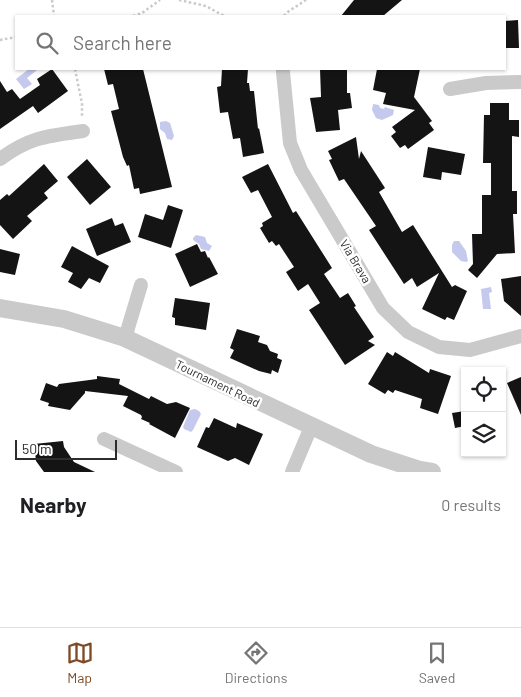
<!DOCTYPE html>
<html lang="en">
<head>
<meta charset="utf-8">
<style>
  :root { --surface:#fff; --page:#f2f2f2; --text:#202124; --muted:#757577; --line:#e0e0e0; --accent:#7e4924 }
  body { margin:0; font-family:Barlow,sans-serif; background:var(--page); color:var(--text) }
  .controls { position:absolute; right:15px; bottom:15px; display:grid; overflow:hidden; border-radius:0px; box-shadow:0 1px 4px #0004 }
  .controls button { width:45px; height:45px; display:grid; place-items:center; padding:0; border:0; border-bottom:1px solid var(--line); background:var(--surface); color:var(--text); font:25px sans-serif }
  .scale { position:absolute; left:15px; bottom:12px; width:102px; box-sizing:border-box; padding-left:5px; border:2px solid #2d2d2d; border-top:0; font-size:14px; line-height:18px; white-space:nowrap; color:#2d2d2d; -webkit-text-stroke:4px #fff; paint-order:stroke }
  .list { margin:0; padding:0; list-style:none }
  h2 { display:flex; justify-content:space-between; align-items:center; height:65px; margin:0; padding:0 20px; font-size:21px }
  h2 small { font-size:16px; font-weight:400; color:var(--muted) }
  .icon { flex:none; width:28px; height:28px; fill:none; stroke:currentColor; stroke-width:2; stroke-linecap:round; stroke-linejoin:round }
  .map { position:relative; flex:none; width:521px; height:472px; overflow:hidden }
  .search { position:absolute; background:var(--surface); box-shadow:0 1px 4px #0004; left:15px; right:15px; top:15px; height:55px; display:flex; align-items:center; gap:12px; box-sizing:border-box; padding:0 18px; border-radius:0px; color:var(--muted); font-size:19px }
  .sheet { height:155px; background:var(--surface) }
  nav { display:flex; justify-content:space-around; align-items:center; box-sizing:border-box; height:70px; border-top:1px solid var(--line); background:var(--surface); font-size:14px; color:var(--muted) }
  nav a { display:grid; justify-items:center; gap:2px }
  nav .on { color:var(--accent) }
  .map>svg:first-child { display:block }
  .water { fill:#c4c9ed }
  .building { fill:#141414 }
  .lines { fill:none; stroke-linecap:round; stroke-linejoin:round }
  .path { stroke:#cacaca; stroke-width:2.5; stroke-dasharray:2.5 2.5; stroke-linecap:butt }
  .minor { stroke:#cacaca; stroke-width:14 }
  .tertiary { stroke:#cacaca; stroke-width:18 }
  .labels { text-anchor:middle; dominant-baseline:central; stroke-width:5; stroke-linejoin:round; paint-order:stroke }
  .street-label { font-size:12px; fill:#2d2d2d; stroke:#fff }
</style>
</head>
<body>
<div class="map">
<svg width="521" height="472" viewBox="0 0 521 472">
  <rect width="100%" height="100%" fill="#fff"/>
  <g class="water">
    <polygon points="29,69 37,70 27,78 32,84 24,89 16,79"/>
    <polygon points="373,104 379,105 380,108 384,109 385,107 394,110 393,115 382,120 376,118 372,110"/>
    <polygon points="166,121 170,123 174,136 172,140 167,139 165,133 160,129 160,122"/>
    <polygon points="196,235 205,237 207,243 212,246 209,251 201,249 199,244 193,240 193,238"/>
    <polygon points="454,241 459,241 466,251 468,261 466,262 461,261 452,252 452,245"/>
    <polygon points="491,287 492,292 489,293 491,309 483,309 481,289"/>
    <polygon points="195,409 199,411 201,414 193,430 191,432 184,429 183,427 190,410"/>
  </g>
  <g class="building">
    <polygon points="354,0 402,0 383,16 341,16"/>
    <polygon points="518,20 519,48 505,48 505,21"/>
    <polygon points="52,69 68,91 38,113 33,106 0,129 0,81 7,92 12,89 20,99 40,85 37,79"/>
    <polygon points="104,69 143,69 172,187 140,194 139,188 134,189 129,165 127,166 123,157 111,111 119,109 113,84 108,85"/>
    <polygon points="222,69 248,69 247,83 249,83 250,91 254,91 258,129 259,128 264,153 243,157 240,138 233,139 228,112 220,113 217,87 221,86"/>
    <polygon points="320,69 347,69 347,93 350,93 352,108 338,110 340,130 316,132 310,98 321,97"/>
    <polygon points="377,69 420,69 414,97 432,121 429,123 434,130 408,149 405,145 400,148 391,136 396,132 392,127 415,110 383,104 386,93 373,90"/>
    <polygon points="490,103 509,103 509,120 519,120 519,137 512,136 512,191 517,191 517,214 513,214 515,253 497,254 477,278 468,270 473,264 472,234 482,234 482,195 491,195 491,163 483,163 484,115 490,115"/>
    <polygon points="356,137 359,159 361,151 385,188 379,192 402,232 413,225 452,287 455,285 467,291 454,320 447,317 445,320 422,309 439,273 417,287 412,278 404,284 369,230 376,226 344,179 339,181 329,160 332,159 328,151"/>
    <polygon points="428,147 465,154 461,175 442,172 441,180 423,177"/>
    <polygon points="87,159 111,187 90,205 67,177"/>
    <polygon points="44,164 58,181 44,193 48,198 27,216 32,221 13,239 0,225 0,200 7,194 9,196"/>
    <polygon points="268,164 293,213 296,211 332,268 324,274 340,298 348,293 356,306 354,307 374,337 368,341 375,345 345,365 309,310 320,303 308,284 298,291 286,272 294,267 279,244 276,246 272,241 269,243 260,228 263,226 262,223 272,217 258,190 251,193 242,177"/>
    <polygon points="168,205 183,210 171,248 138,237 145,214 163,220"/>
    <polygon points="112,218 115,226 123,223 131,242 97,256 86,229"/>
    <polygon points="197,244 201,252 205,251 208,258 209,257 218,274 190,287 175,254"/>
    <polygon points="72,246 109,266 100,283 89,278 81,289 68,282 73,273 61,267"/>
    <polygon points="0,249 20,254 15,275 0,272"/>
    <polygon points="521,276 521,316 504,301 501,279"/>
    <polygon points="175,298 210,303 206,330 175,325 175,318 172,317"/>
    <polygon points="237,329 260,336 258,342 267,345 270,351 278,354 277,358 282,360 278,373 272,370 271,374 259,371 230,358 234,350 230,348"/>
    <polygon points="387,352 393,356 395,352 429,373 430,369 451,376 438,414 420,408 422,399 395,390 393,393 388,390 385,394 368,384"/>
    <polygon points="97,376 120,379 119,384 149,399 151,396 167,404 176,402 190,408 175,438 149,424 150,423 141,419 142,417 141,415 123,406 128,396 85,391 85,393 70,410 48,406 49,403 40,400 46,383 57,387 59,384 97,379"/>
    <polygon points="521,377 521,415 507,383"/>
    <polygon points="465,411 465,426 455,428 452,413"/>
    <polygon points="214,418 236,428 237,423 263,434 249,465 235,458 228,461 197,447 206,427 209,428"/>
    <polygon points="63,441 64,447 74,462 95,472 44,472 36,461 34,444"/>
  </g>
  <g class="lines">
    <g class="path">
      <polyline points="52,0 54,16"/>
      <polyline points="179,0 206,6 224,16"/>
      <polyline points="133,16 142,13 160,0"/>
      <polyline points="284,16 289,11 306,0"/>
      <polyline points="0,40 16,37"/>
      <polyline points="75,69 82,104 82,117"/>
    </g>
    <g class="minor">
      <polyline points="283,72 290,143 301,170 383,308 408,332 439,347 470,350 521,336"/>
      <polyline points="450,89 486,83 521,82"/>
      <path d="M0,159C30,137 47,136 83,131"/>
      <polyline points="125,338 141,285"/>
      <polyline points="104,439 176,472"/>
      <polyline points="292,472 311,427"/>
    </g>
    <polyline class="tertiary" points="0,308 64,319 125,338 371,454 420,470 432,472"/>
  </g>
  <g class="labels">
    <g class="street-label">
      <text transform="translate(356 261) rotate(59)">Via Brava</text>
      <text transform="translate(218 383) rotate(26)">Tournament Road</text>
    </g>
  </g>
</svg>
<div class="controls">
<button><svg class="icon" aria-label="locate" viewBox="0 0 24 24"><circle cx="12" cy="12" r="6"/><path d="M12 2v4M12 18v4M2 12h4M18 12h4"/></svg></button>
<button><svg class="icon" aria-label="layers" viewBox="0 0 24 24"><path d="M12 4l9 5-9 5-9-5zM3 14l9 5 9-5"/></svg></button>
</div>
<div class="scale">50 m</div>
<div class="search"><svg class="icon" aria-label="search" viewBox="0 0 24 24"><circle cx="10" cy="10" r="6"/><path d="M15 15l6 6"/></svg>Search here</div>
</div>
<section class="sheet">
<h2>Nearby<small>0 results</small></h2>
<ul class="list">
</ul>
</section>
<nav>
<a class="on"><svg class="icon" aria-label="map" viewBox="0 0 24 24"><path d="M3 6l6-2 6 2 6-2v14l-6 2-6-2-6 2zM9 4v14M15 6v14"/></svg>Map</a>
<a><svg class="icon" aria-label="directions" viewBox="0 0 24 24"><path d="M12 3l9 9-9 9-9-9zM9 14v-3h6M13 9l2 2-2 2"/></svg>Directions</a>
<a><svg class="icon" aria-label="saved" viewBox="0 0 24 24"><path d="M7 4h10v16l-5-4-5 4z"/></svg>Saved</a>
</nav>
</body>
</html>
